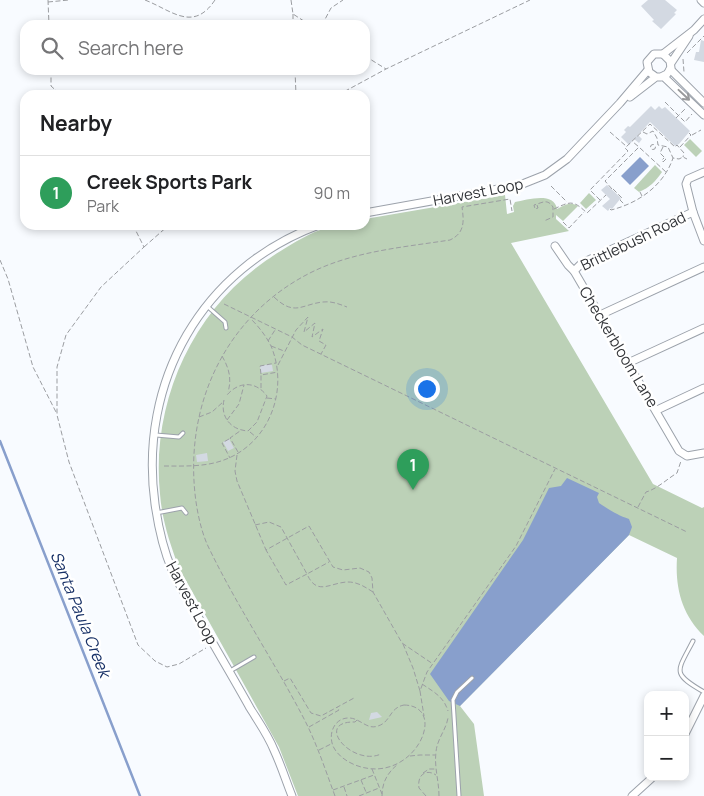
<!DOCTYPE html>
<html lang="en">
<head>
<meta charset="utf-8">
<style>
  :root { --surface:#fff; --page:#f2f2f2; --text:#202124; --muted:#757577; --line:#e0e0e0; --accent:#0f766e }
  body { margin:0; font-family:Manrope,sans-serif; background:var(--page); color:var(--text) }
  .controls { position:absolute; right:15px; bottom:15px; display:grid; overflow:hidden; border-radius:10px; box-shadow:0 2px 8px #0003 }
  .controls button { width:45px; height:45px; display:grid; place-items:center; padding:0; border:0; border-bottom:1px solid var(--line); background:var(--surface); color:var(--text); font:25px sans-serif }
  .you { position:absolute; left:426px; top:388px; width:18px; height:18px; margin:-12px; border:4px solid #fff; border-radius:50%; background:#1a73e8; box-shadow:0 0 0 8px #1a73e833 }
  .badge { display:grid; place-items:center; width:32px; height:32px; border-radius:50%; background:var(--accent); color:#fff; font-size:16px; font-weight:700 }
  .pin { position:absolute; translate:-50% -41px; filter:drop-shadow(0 1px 2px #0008) }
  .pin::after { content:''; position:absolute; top:26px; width:18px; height:15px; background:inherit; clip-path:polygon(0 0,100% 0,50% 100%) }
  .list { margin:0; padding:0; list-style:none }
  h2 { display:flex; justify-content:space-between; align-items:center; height:65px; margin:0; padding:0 20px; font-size:21px }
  h2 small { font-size:16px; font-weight:400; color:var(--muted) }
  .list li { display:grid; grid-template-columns:32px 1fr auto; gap:15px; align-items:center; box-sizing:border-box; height:75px; padding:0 20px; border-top:1px solid var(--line) }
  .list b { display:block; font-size:19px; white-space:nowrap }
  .list p { margin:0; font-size:16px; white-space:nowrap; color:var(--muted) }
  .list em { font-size:16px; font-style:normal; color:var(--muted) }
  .icon { flex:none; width:28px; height:28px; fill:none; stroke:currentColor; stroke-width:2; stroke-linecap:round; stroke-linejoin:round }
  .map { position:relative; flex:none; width:704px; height:796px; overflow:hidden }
  .search { position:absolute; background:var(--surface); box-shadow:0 2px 8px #0003; left:20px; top:20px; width:350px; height:55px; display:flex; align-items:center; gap:12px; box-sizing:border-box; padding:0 18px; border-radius:15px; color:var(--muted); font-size:19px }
  .panel { position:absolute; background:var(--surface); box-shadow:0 2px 8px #0003; left:20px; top:90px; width:350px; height:140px; border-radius:15px }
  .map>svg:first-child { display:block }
  .green { fill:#bcd1b7 }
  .water { fill:#889fcc }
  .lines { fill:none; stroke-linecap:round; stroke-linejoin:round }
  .stream { stroke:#889fcc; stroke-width:2.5 }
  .building { fill:#d3d9e2 }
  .lane-casing { stroke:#9ca2ab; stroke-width:5 }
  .street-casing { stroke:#9ca2ab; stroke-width:9 }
  .path { stroke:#9b9da1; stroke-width:1; stroke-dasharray:5 2.5; stroke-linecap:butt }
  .lane { stroke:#fff; stroke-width:3 }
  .street { stroke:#fff; stroke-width:7 }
  .oneway { stroke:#98999b }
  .labels { text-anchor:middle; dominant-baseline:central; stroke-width:5; stroke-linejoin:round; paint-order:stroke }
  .street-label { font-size:15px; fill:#313337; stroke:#fff }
  .water-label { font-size:16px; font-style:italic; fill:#183167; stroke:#fff }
</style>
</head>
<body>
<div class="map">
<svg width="704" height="796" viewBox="0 0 704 796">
  <rect width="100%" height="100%" fill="#f8fbff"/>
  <g class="green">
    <polygon points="690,139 702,151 696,157 684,145"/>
    <path d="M655,165L662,172C656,181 649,188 639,192L634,188Z"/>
    <polygon points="589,193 596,200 586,209 580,203"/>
    <path d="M505,195L507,214L514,212L513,206L515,202C527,200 554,191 557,209C564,205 570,201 578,206L563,221L556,215V219L569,231L511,243L653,484L702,508L704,507V636C682,615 675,588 677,558L629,535L460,706L474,724L484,796H298L279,747L179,568C170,544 162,520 160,494C151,405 190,314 264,262C283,249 315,228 338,225C347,224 356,225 365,225V219Z"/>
  </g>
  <g class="water">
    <polygon points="640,157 649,166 630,185 621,176"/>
    <path d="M567,478L599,493L597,497L599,503C610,510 617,515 629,519L632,527L629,535L460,706L449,701L430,674L523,540L549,488L561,486Z"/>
  </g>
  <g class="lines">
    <polyline class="stream" points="0,441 140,796"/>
  </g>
  <g class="building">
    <polygon points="648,0 665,0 677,10 674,13 676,14 661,29 652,21 654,20 641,6"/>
    <polygon points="701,40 704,41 704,62 694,60 696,52 699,52"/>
    <polygon points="651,106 655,110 659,106 662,109 665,107 690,131 679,144 675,146 650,122 638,135 642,139 639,143 634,139 629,145 621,137 626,132 624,130 628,126 630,127"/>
    <polygon points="607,185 621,198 612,209 610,208 608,211 602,206 610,199 601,190"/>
    <polygon points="270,364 272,365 273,371 261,373 260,366"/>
    <polygon points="229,439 234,448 228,451 223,442"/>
    <polygon points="207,453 208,461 197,462 196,455"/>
    <polygon points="377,712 382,717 369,720 371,713"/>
  </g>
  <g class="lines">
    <defs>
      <g id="lane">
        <polyline points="208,307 225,322 226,328"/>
        <polyline points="156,435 179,437 183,433"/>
        <polyline points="156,513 182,508 186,513"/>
        <path d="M693,641C677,672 671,673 704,692"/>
        <polyline points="230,671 254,657"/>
        <polyline points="459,796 453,700 457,692 472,678"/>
      </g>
      <g id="street">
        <polyline points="701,0 704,3"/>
        <polyline points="663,54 694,30 704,19"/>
        <polyline points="671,63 689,36"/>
        <polyline points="670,69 704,103"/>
        <polyline points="664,77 704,115"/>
        <polyline points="630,97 656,77 661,77 667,74 671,68 670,61 663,54 654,54 647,62 649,72 656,77"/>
        <polyline points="704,172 688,179 686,184 693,212 704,241"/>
        <polyline points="365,213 520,185 545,175 567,159 620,103 648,70"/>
        <polyline points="555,246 568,265 574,271 679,451 687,456 704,453"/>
        <polyline points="574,271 582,263 693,212"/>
        <polyline points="600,315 704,267"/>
        <polyline points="628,363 704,328"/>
        <polyline points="657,410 704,388"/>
        <polyline points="685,734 704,696"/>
        <path d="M292,796C286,781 281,765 274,750C268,735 258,721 250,708C234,679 217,651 201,622C192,605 180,588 172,570C163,549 158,525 155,504C138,382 202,268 319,225"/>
        <polyline points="632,796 653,777"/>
      </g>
    </defs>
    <use href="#lane" class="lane-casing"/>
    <use href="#street" class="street-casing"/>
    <g class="path">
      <polyline points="48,0 49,25"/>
      <path d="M145,0C171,10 193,33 215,0"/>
      <polyline points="291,0 293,14 310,25"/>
      <polyline points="48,2 69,0"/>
      <polyline points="293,14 293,25"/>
      <polyline points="322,25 331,8 343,0"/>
      <polyline points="687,53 704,36"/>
      <polyline points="365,56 386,69 530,0"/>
      <polyline points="683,59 684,72"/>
      <polyline points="51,70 51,86 61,95"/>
      <polyline points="295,70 296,95"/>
      <polyline points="338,95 386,69"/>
      <polyline points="665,102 685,122 692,114"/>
      <polyline points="676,118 685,109"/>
      <polyline points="610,132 626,146"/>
      <polyline points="643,132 647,134 653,131 657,138 658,145 668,147 673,158 679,159 683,157 687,159"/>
      <polyline points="692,135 701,130"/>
      <circle cx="653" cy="147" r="2.5"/>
      <polyline points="663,147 660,153 666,159 663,162 662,160 664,158"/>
      <polyline points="680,147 691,135 689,133"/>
      <polyline points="640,148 666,172"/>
      <polyline points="551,186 567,202"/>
      <polyline points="612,189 605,181 639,147 633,142"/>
      <polyline points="613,189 622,198 620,200 625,205"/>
      <polyline points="640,192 642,196"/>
      <polyline points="600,200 590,190 628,151 625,148 650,124 675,147 677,145 684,153 683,157"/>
      <path d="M537,205L538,208L535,209L534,205C542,203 547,198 553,207V217L544,221"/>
      <path d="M554,209C571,201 573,200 587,213L606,195"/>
      <path d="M610,209L611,210C639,203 664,185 673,158"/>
      <polyline points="563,222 569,228 584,212"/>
      <polyline points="133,225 144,247 101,287 66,335 57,367 57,415 69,462 138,645 155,661 167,667 179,664 206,648"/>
      <polyline points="144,247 169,225"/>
      <polyline points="0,260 8,279 33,367 57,414"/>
      <path d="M274,297C295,317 302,304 323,302C332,301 339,304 347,307"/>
      <polyline points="224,304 292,337 302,345 687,532"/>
      <polyline points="268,341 275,330"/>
      <polyline points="271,346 284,351"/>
      <path d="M222,356C229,368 232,379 228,392"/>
      <polyline points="278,365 296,330 308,317 304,332 315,323 312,337 323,329 319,341 326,345 321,354"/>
      <polyline points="261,374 260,366 276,363"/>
      <polyline points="261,388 261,375 278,372"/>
      <polyline points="267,398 276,399"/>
      <path d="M224,400C220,417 231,430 248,431L257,422L267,396C256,381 239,381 227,395"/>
      <polyline points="199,417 212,412 223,402"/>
      <polyline points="227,420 239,404 244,385"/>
      <polyline points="250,432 256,437"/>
      <polyline points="229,439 222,443 230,458"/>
      <polyline points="238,452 230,438 240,431"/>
      <polyline points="237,455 235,471 237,481 266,550"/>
      <path d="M164,466C183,466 203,467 221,461C268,446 290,391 271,346C266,336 259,327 251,319"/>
      <path d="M638,507L646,492C657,489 667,479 677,473L681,461"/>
      <polyline points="255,525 269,522 281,527 307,574 329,562"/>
      <path d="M373,592C365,587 358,582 348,582C331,582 317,597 307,574L286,585L266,550L309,526L333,567L343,570L360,568L369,572L372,578L373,592L402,643L433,664"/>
      <polyline points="403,644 413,668 420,691 427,672 516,546 555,469"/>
      <polyline points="284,681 290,678 311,713 321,716 354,698"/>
      <path d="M422,684C434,692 444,697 448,711"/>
      <polyline points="420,691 424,716"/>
      <path d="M404,705C450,706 414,785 358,766C349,763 339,757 334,748C327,735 334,717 350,718C361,719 367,730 378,726C391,722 389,708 404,705Z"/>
      <path d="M357,720L355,722C313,721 352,767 381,754"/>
      <polyline points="309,727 339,710 337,707"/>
      <polyline points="319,750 331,744"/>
      <polyline points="410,756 420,755 435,755"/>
      <polyline points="372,769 382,794"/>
      <polyline points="423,773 429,769 435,769"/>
      <polyline points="361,780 366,792"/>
      <polyline points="344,787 347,796"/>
      <polyline points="333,790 374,775"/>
      <path d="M335,796C325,769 316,741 302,715C272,658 235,603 207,544C199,525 195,501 194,481C189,392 233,310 314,271C356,251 405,247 450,240C465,233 464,221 462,207L510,199L512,211"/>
      <polyline points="359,796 379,788"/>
      <path d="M382,796C382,783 387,773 398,764"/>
      <path d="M426,796L419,788C417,776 425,768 436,775"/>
      <path d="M439,796C439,781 434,767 436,752C437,739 446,730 448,718"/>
    </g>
    <use href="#lane" class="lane"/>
    <use href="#street" class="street"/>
  </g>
  <defs><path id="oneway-shaft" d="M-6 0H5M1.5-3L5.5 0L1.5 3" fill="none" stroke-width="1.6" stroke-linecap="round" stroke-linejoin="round" transform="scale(1.25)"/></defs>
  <use class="oneway" href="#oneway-shaft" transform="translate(684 95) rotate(43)"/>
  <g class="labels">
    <g class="street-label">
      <text transform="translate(478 192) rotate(-11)">Harvest Loop</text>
      <text transform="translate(633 241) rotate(-26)">Brittlebush Road</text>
      <text transform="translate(619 347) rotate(59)">Checkerbloom Lane</text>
      <text transform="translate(192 603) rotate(62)">Harvest Loop</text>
    </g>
    <g class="water-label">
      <text transform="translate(81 614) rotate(68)">Santa Paula Creek</text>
    </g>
  </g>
</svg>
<div class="controls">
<button>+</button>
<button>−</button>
</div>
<div class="you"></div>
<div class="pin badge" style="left:413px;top:490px;background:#2e9e5b">1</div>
<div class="search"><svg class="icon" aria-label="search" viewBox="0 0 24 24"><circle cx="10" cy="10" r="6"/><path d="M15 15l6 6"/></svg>Search here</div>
<section class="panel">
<h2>Nearby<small></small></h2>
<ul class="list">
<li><span class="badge" style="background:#2e9e5b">1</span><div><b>Creek Sports Park</b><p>Park</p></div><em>90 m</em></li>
</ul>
</section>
</div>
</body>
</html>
